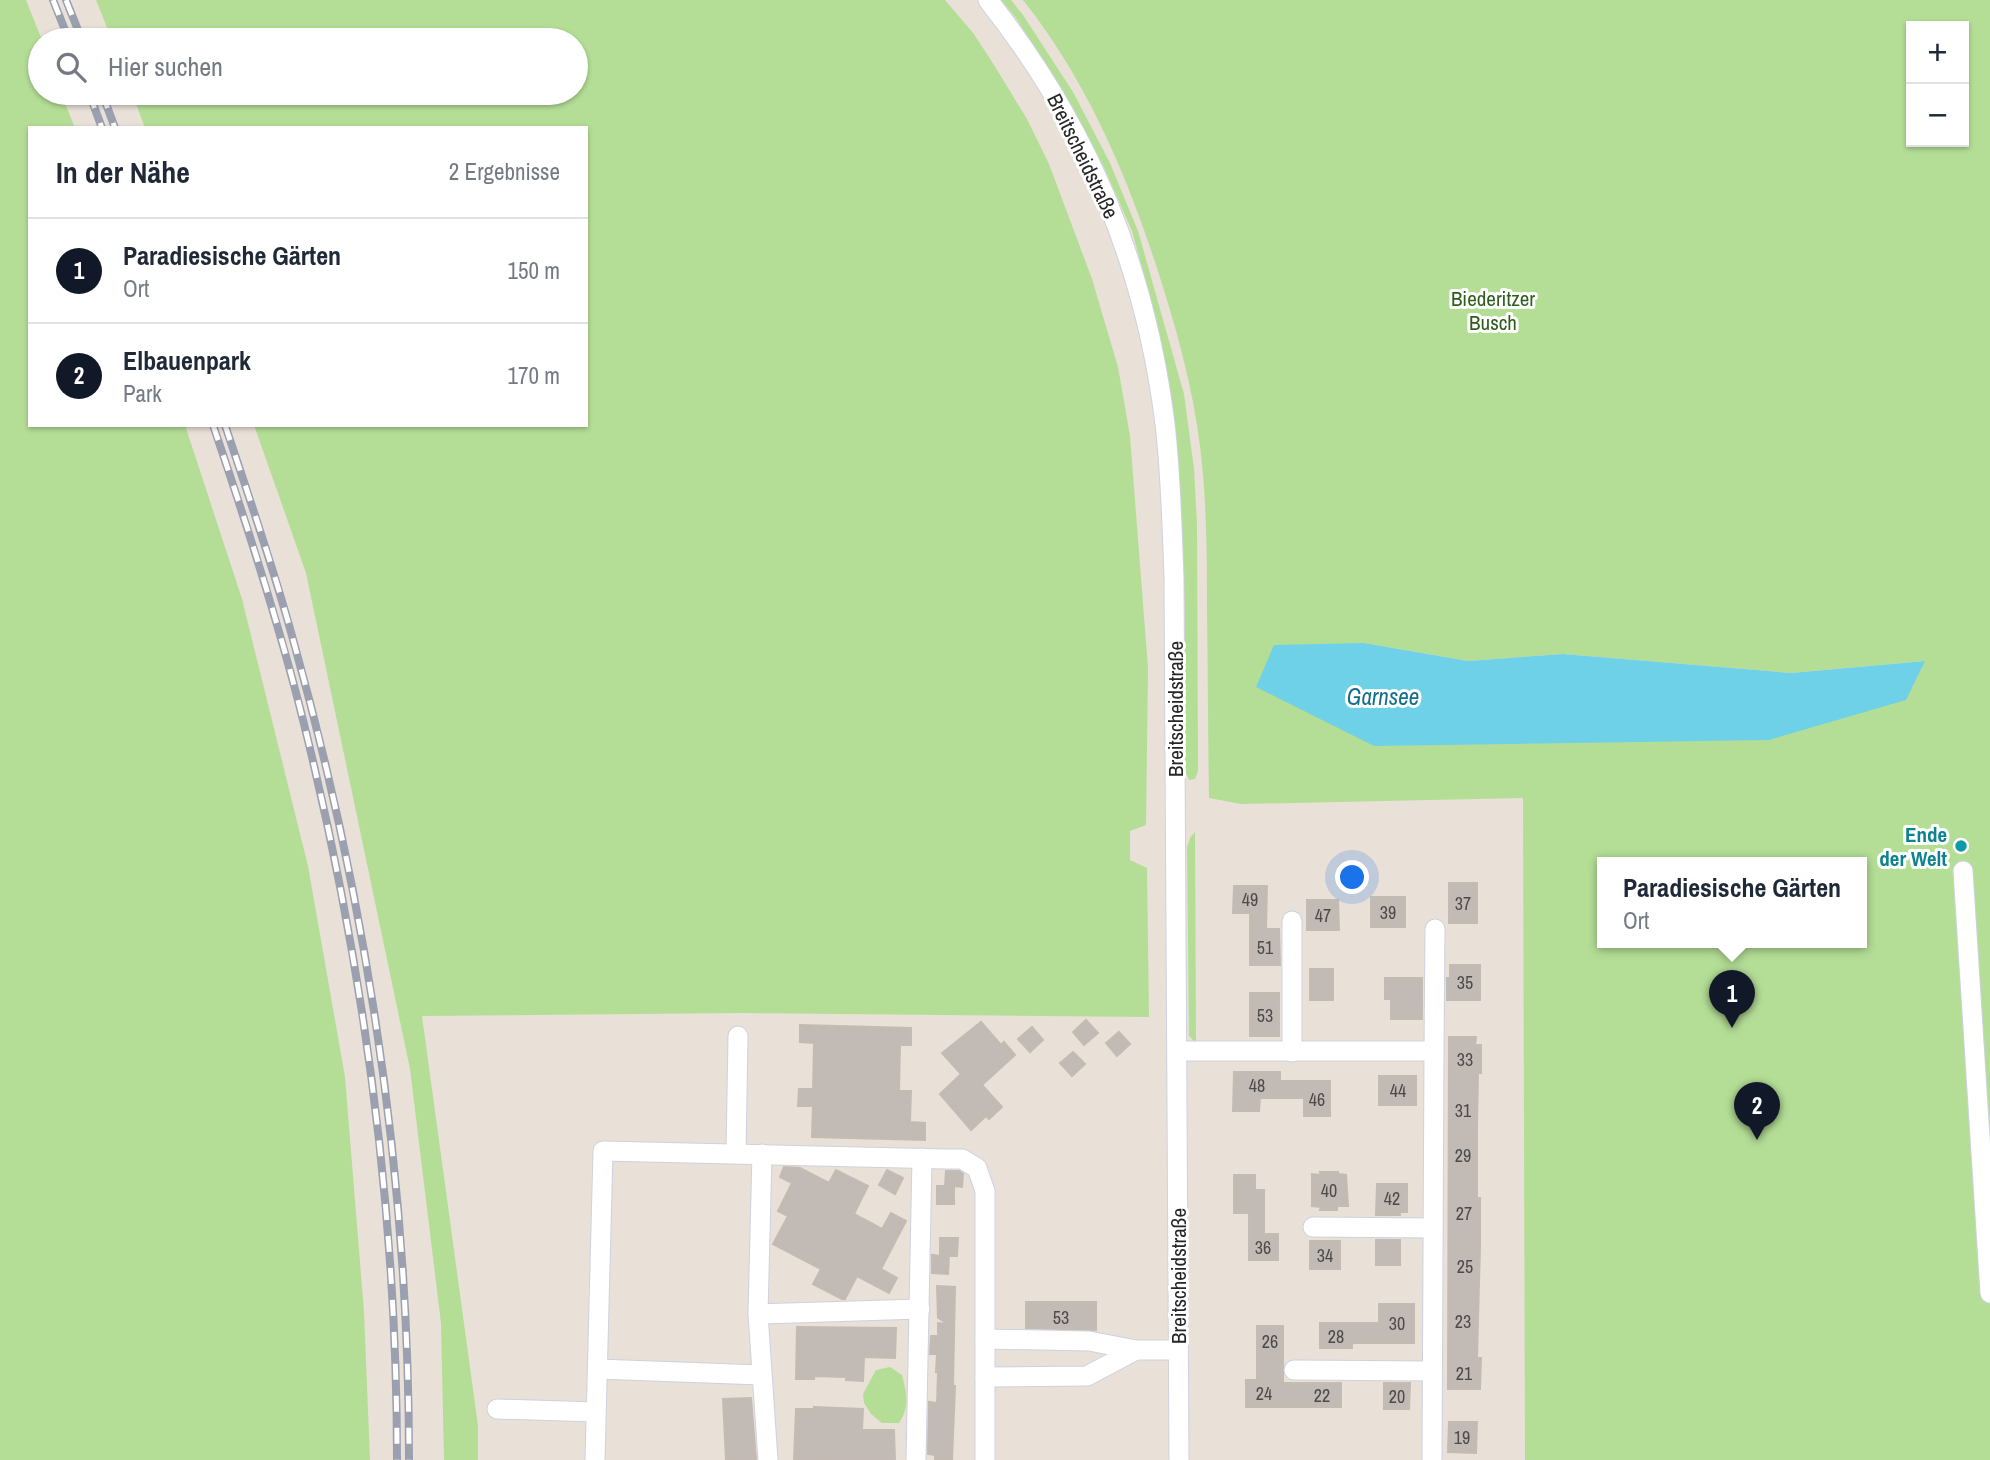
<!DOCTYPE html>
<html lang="de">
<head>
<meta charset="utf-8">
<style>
  :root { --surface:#fff; --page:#f6f6f7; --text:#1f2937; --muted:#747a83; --line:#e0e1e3; --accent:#111827 }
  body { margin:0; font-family:"Archivo Narrow",sans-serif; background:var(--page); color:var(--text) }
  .controls { position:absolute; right:21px; top:21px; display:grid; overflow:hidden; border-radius:0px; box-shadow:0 2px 5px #0004 }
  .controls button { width:63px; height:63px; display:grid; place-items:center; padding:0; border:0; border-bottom:2px solid var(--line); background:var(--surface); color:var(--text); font:35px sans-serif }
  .you { position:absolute; left:1353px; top:878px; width:24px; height:24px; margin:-18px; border:5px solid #fff; border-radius:50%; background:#1a73e8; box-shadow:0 0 0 10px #1a73e833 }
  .badge { display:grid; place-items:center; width:46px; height:46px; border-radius:50%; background:var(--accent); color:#fff; font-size:23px; font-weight:700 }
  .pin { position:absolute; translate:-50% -58px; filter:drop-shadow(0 2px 4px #0008) }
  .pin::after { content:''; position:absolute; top:37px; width:24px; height:21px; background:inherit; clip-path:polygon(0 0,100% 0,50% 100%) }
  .popup { position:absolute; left:1597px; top:857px; width:270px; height:91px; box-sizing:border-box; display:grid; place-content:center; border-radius:0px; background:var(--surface); filter:drop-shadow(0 2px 5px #0005); font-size:23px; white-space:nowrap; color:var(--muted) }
  .popup b { font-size:26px; color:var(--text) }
  .popup::after { content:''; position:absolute; left:50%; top:100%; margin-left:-14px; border:14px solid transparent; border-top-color:var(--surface) }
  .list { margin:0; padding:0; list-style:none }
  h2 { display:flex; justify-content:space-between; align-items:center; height:91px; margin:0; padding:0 28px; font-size:30px }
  h2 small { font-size:23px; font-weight:400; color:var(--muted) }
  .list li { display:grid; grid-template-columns:46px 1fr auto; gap:21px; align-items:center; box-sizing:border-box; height:105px; padding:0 28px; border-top:2px solid var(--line) }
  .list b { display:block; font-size:26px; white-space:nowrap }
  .list p { margin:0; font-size:23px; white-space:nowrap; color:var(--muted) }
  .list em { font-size:23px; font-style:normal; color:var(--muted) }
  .icon { flex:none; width:38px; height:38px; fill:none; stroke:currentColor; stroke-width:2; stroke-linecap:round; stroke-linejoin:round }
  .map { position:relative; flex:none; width:1990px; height:1460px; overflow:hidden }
  .search { position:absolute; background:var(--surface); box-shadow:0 2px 5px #0004; left:28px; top:28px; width:560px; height:77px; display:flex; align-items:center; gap:18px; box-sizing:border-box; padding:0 24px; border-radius:38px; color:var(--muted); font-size:26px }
  .panel { position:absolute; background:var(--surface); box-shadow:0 2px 5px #0004; left:28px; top:126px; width:560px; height:301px; border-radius:0px }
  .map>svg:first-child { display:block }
  .green { fill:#b4de96; fill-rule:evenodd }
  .water { fill:#6ed1e8 }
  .building { fill:#c1bab5; stroke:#c4bcb2; stroke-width:2 }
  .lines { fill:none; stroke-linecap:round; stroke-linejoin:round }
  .minor-casing { stroke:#cdd2df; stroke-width:21 }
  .minor { stroke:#fff; stroke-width:19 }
  .rail-casing { stroke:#9ba0b0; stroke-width:8 }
  .rail { stroke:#fff; stroke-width:5; stroke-dasharray:16; stroke-linecap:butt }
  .culture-dot { fill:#0f9aa8; stroke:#fff; stroke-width:2.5 }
  .labels { text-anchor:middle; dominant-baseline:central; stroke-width:6; stroke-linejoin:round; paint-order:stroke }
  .number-label { font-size:18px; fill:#4d4b4a }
  .street-label { font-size:21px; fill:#262626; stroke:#fff }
  .park-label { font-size:21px; fill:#2f5e1c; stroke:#fff }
  .culture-label { font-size:21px; font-weight:bold; fill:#0d838f; stroke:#fff; text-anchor:end }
  .water-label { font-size:23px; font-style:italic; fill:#126e8e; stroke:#fff }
</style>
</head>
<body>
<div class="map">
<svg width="1990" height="1460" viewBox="0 0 1990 1460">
  <rect width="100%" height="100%" fill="#e9e0d8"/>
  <g class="green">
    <polygon points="0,0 26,0 42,40 40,93 61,93 75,128 30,128 30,425 185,425 242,599 308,866 345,1077 364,1312 370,1460 0,1460"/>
    <polygon points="96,0 945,0 974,34 994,65 1027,119 1049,164 1092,279 1118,367 1130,436 1148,668 1146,825 1130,831 1130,860 1147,868 1149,1017 741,1013 422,1016 478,1426 478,1460 444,1460 441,1323 410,1069 306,573 254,425 586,425 586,128 145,128 132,93 576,93 576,40 112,40"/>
    <polygon points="1001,0 1011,0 1023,15 1073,92 1110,163 1138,231 1184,394 1194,469 1197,523 1198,771 1195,779 1189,780 1185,771 1185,613 1181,507 1169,385 1152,304 1132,231 1103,165 1065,95 1016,18"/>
    <path d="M1023,0H1990V1460H1525L1523,798L1241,804L1209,798C1208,737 1208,675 1207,613C1207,567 1207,521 1203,475C1198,410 1182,347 1162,284C1131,184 1089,83 1023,0ZM1911,26H1964V142H1911ZM1364,643L1468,661L1563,654L1791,673L1924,661L1374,746ZM1602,862H1862V942H1602Z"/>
    <polygon points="1195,832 1196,1043 1189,1036 1187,848 1190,838"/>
    <path d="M890,1367L902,1375C907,1395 910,1406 899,1423H882L871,1414L864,1403L863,1394L876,1370Z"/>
  </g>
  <polygon class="water" points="1364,643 1468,661 1563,654 1791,673 1925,661 1906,700 1769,740 1374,746 1256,687 1274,645"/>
  <g class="building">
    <rect x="1449" y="883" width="28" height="40"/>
    <polygon points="1234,886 1267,886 1266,929 1279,929 1280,965 1250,965 1250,913 1233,913"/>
    <rect x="1371" y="897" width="34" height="30"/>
    <polygon points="1307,900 1338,900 1339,930 1307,930"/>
    <polygon points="1450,965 1480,965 1480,1000 1447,1000 1447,978 1450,978"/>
    <rect x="1310" y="969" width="23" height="31"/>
    <polygon points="1385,978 1422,978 1422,1019 1391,1019 1391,999 1385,999"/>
    <rect x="1250" y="993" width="29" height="43"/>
    <polygon points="1086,1020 1098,1033 1084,1045 1073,1032"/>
    <polygon points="981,1022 1001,1045 1004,1042 1015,1055 982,1085 1002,1107 989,1119 986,1116 971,1130 940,1094 961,1074 942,1053"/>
    <polygon points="800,1025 911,1028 911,1045 900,1045 899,1091 911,1091 910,1122 925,1123 925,1140 812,1137 813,1106 798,1106 799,1089 813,1089 814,1043 800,1042"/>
    <polygon points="1032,1027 1043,1040 1030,1052 1018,1039"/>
    <polygon points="1119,1032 1130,1044 1117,1056 1106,1043"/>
    <polygon points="1449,1037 1476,1037 1475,1045 1481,1045 1481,1073 1478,1073 1477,1125 1477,1198 1480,1198 1480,1247 1477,1358 1481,1358 1480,1389 1448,1389"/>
    <polygon points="1073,1052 1085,1064 1072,1076 1060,1063"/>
    <polygon points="1234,1072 1280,1072 1280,1081 1330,1081 1330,1116 1304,1116 1304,1098 1260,1098 1259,1111 1233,1111"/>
    <rect x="1379" y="1076" width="37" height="29"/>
    <polygon points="784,1167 800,1168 829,1183 836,1170 868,1186 854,1214 882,1229 891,1213 906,1221 881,1269 897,1278 889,1293 857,1276 845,1299 842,1299 813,1284 821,1269 773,1244 788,1216 778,1211 792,1183 780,1177"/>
    <polygon points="887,1170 903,1178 895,1194 879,1185"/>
    <polygon points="946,1171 959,1171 963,1174 962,1187 954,1186 954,1204 937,1204 937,1186 945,1186"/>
    <polygon points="1320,1172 1338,1172 1338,1174 1346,1175 1348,1206 1337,1206 1337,1210 1320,1210 1321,1207 1312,1206 1312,1174 1321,1175"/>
    <polygon points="1234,1175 1255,1175 1255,1190 1264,1190 1264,1234 1278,1234 1278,1260 1249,1260 1249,1213 1234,1213"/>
    <polygon points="1377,1184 1407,1184 1407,1212 1400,1212 1400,1215 1376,1215"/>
    <polygon points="940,1238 958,1238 957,1256 949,1256 948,1274 932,1273 932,1255 940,1256"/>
    <rect x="1376" y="1240" width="24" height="25"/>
    <rect x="1310" y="1241" width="30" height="28"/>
    <polygon points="937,1286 955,1287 953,1386 955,1386 952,1460 935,1460 935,1455 928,1454 929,1402 937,1403 938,1372 936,1372 937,1354 930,1354 931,1336 938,1336 938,1323 948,1324 938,1318"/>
    <polygon points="1026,1302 1096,1302 1096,1330 1026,1328"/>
    <polygon points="1379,1304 1414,1304 1414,1343 1352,1343 1352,1348 1320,1348 1320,1323 1379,1323"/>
    <polygon points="1257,1326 1283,1326 1283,1383 1341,1383 1341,1407 1246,1407 1246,1380 1257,1380"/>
    <polygon points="797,1327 896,1328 895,1358 864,1357 863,1381 846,1380 846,1377 814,1376 814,1379 796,1379"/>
    <polygon points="1384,1383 1410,1383 1409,1409 1384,1409"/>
    <polygon points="751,1398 756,1460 726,1460 723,1399"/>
    <polygon points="814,1407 863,1409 862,1430 894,1430 895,1460 812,1459 812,1460 794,1460 796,1409 814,1409"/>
    <polygon points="1449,1422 1477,1422 1476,1453 1448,1452"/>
  </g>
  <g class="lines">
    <defs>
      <g id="minor">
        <path d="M988,0C1088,127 1145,264 1165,424C1171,475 1172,527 1174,578L1179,1460"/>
        <polyline points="1963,871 1990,1293"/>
        <polyline points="1292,921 1292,1052"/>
        <polyline points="1177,1051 1434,1051 1432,1460"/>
        <polyline points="1434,1051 1435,929"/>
        <polyline points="736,1153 738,1036"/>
        <polyline points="762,1154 758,1314 768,1460"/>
        <polyline points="1313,1227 1433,1228"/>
        <polyline points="758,1314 920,1309"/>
        <polyline points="985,1339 1089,1341 1136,1350 1178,1350"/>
        <polyline points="598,1369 761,1375"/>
        <polyline points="1294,1370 1431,1371"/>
        <polyline points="985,1377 1087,1376 1136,1350"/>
        <polyline points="497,1409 596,1412"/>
        <polyline points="595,1460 603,1151 946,1159 962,1159 977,1168 985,1191 985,1460"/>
        <polyline points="916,1460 922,1158"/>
      </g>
    </defs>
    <use href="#minor" class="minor-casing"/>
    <use href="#minor" class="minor"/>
    <defs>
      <g id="rail">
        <polyline points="53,0 69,40"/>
        <polyline points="66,0 82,40"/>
        <polyline points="89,93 102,128"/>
        <polyline points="102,93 115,128"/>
        <path d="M213,425C246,522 278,620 303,720C363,961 397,1211 397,1460"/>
        <path d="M225,425C249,497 274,569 294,643C368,908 409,1184 409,1460"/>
      </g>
    </defs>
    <use href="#rail" class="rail-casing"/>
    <use href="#rail" class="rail"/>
  </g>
  <circle class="culture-dot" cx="1961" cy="846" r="7"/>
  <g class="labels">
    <g class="number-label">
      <text x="1250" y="899">49</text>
      <text x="1463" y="903">37</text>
      <text x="1388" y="912">39</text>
      <text x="1323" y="915">47</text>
      <text x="1265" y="947">51</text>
      <text x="1465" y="982">35</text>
      <text x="1265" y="1015">53</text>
      <text x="1465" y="1059">33</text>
      <text x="1257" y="1085">48</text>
      <text x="1398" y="1090">44</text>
      <text x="1317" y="1099">46</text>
      <text x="1463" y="1110">31</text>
      <text x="1463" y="1155">29</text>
      <text x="1329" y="1190">40</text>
      <text x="1392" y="1198">42</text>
      <text x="1464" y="1213">27</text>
      <text x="1263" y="1247">36</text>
      <text x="1325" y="1255">34</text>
      <text x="1465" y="1266">25</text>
      <text x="1061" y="1317">53</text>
      <text x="1463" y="1321">23</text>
      <text x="1397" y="1323">30</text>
      <text x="1336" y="1336">28</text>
      <text x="1270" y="1341">26</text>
      <text x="1464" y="1373">21</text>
      <text x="1264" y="1393">24</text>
      <text x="1322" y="1395">22</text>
      <text x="1397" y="1396">20</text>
      <text x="1462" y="1437">19</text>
    </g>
    <g class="street-label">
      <text transform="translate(1083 156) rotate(64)">Breitscheidstraße</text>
      <text transform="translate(1175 709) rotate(-90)">Breitscheidstraße</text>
      <text transform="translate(1178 1276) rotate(-90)">Breitscheidstraße</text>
    </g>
    <g class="park-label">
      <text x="1493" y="298">Biederitzer<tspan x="1493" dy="24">Busch</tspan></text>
    </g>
    <g class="culture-label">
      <text x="1947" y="834">Ende<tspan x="1947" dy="24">der Welt</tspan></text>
    </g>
    <g class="water-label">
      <text x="1383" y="696">Garnsee</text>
    </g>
  </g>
</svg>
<div class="controls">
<button>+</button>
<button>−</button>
</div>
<div class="you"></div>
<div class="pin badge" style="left:1732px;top:1028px">1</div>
<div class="popup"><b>Paradiesische Gärten</b>Ort</div>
<div class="pin badge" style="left:1757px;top:1140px">2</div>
<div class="search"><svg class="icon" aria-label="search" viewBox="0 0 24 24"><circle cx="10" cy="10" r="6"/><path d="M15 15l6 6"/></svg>Hier suchen</div>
<section class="panel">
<h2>In der Nähe<small>2 Ergebnisse</small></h2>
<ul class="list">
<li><span class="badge">1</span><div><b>Paradiesische Gärten</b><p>Ort</p></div><em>150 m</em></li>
<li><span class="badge">2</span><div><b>Elbauenpark</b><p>Park</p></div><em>170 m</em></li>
</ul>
</section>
</div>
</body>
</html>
